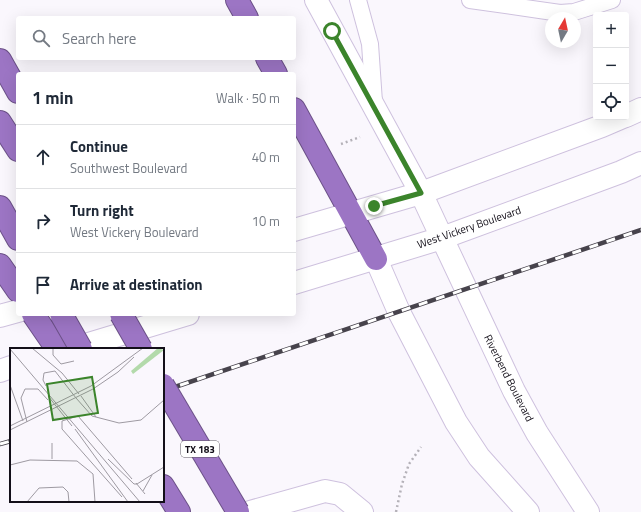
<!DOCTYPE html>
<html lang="en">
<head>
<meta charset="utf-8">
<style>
  :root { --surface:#fff; --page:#f2f2f3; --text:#1f2937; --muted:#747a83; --line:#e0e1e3 }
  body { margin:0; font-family:"Titillium Web",sans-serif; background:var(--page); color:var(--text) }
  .controls { position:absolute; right:12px; top:12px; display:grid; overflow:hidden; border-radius:4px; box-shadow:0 4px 16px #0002 }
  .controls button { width:36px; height:36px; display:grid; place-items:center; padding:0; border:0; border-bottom:1px solid var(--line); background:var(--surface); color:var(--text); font:20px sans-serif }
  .compass { position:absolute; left:545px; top:12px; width:36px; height:36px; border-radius:50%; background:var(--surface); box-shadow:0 4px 16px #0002; rotate:9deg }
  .stop { position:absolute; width:12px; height:12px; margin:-9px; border:3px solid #3b842b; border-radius:50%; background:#fff }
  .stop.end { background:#3b842b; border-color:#fff; box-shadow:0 1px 4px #0008 }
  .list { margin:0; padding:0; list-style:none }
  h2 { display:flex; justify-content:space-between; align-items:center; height:52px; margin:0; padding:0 16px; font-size:17px }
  h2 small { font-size:13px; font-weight:400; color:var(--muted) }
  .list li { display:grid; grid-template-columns:26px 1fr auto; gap:12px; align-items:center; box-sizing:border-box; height:64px; padding:0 16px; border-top:1px solid var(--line) }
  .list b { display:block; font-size:15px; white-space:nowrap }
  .list p { margin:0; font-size:13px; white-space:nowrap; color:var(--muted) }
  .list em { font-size:13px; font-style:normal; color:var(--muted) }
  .icon { flex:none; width:22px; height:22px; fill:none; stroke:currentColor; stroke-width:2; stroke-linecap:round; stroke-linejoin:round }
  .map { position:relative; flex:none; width:641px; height:512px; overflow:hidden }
  .search { position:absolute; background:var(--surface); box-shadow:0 4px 16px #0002; left:16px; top:16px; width:280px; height:44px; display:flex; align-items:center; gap:10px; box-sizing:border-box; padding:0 14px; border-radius:4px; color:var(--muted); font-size:15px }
  .panel { position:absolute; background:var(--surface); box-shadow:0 4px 16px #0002; left:16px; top:72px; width:280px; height:244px; border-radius:4px }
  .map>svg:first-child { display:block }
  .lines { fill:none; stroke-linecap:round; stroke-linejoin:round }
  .service-casing { stroke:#cec1de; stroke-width:18 }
  .tertiary-casing { stroke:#cec1de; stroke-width:24 }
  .secondary-casing { stroke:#cec1de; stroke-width:24 }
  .motorway-casing { stroke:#6c5188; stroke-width:24 }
  .path { stroke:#b4b1b8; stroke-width:2.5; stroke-dasharray:2 3; stroke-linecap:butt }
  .service { stroke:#fff; stroke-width:16 }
  .tertiary { stroke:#fff; stroke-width:22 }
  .secondary { stroke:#fff; stroke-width:22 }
  .motorway { stroke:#9c75c4; stroke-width:22 }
  .rail-casing { stroke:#47434c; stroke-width:4.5 }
  .rail { stroke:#fff; stroke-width:3; stroke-dasharray:9; stroke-linecap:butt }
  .motorway-bridge-casing { stroke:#6c5188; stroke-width:24; stroke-linecap:butt }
  .motorway-bridge { stroke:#9c75c4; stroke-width:22 }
  .route { stroke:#3b842b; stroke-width:5 }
  .labels { text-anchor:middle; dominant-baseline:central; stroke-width:3; stroke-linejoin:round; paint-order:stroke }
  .shield { fill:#fff; stroke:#5a575e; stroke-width:1 }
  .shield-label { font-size:10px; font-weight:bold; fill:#130f19 }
  .street-label { font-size:11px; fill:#130f19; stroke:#fff }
  .inset-road { fill:none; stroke:#9e9aa2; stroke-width:1 }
  .view { fill:#3b842b; fill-opacity:0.15; stroke:#3b842b; stroke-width:2 }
  .inset-edge { fill:none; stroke:#130f19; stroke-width:2 }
</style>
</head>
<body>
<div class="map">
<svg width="641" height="512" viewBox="0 0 641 512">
  <rect width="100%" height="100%" fill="#faf7fd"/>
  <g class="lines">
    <defs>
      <g id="service">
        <polyline points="358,0 370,44 374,102"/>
        <polyline points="470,0 560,13 574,12 612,0"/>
      </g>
      <g id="tertiary">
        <polyline points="442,238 514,391 537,433 588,512"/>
        <polyline points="376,259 399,312 456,422 479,457 528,512"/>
        <polyline points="250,512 325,491 340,494 362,512"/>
      </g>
      <g id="secondary">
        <polyline points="316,0 421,193 442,238"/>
        <polyline points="626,116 641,109"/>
        <polyline points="294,230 421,193 602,126 623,117"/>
        <polyline points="294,283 442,238 621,172 641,163"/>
        <polyline points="0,316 18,311"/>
        <polyline points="72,349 188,314"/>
        <polyline points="0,371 11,367"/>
      </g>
      <g id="motorway">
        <polyline points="237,0 247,18"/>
        <polyline points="267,58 276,74"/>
        <polyline points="0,60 18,92"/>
        <polyline points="294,109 376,259"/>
        <polyline points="0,122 18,150"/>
        <polyline points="0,207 18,239"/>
        <polyline points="0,265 18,291"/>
        <polyline points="33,314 57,349"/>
        <polyline points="163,486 179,512"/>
      </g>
    </defs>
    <use href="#service" class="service-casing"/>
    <use href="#tertiary" class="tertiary-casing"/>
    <use href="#secondary" class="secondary-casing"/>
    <use href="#motorway" class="motorway-casing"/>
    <g class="path">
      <polyline points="341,144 360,137"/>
      <polyline points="396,512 402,484 409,464 421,447"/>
    </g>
    <use href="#service" class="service"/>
    <use href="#tertiary" class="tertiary"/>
    <use href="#secondary" class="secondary"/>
    <use href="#motorway" class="motorway"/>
    <defs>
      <g id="rail">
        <polyline points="163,391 641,230"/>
        <polyline points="0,444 11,441"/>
      </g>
    </defs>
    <use href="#rail" class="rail-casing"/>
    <use href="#rail" class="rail"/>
    <defs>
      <g id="motorway-bridge">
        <polyline points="61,314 81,349"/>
        <polyline points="121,314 141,349"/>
        <polyline points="163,385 238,512"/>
      </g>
    </defs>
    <use href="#motorway-bridge" class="motorway-bridge-casing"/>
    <use href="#motorway-bridge" class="motorway-bridge"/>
  </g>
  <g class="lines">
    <polyline class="route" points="332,31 421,193 374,206"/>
  </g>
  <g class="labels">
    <rect class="shield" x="181" y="441" width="38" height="16" rx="3"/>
    <g class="shield-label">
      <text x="200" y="449">TX 183</text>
    </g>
    <g class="street-label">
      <text transform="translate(469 227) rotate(-19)">West Vickery Boulevard</text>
      <text transform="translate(509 378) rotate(63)">Riverbend Boulevard</text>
    </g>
  </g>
  <g transform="translate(10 348)">
    <rect width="154" height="154" fill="#faf7fd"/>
    <path d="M148,0L154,2L123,26L121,23Z" fill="#b3daab"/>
    <path class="inset-road" d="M22,0L52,25L69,46M43,0V7L51,16L64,13M0,1L130,154M0,37L13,73M36,38L33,32L34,25L45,23L66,50M38,48L62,78M71,48L86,69M66,50L82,68L109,75L131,72L154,52M17,74L11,50L15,41H28L38,52M0,78L81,38L133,0M65,81L118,154M0,82L83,41L108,24L124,9M42,111V95M98,111L124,136H127M0,117L20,112L67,113L83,126L85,154M126,135L135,146M127,136L154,119M133,143L142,127M112,149L52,81V73L68,68L122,131M17,154L29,140L53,139L58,144L59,154"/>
    <path class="view" d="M82,29L88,65L43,72L37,36Z"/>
    <rect width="154" height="154" class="inset-edge"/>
  </g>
</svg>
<div class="controls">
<button>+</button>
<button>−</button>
<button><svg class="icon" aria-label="locate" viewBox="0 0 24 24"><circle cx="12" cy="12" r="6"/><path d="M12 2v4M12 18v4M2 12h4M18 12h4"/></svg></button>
</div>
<svg class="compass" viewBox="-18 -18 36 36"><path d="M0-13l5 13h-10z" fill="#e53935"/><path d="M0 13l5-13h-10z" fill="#747a83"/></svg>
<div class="stop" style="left:332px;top:31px"></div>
<div class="stop end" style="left:374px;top:206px"></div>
<div class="search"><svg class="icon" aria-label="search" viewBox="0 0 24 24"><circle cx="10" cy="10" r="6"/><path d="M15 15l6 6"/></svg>Search here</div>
<section class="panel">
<h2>1 min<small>Walk · 50 m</small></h2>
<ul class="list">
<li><svg class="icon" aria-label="ahead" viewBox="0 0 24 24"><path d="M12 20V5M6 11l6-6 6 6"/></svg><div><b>Continue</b><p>Southwest Boulevard</p></div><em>40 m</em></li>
<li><svg class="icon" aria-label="right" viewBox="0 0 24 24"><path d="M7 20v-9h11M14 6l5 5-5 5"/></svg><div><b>Turn right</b><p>West Vickery Boulevard</p></div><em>10 m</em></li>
<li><svg class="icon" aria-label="arrive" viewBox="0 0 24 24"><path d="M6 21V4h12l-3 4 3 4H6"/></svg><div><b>Arrive at destination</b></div></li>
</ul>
</section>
</div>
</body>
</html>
